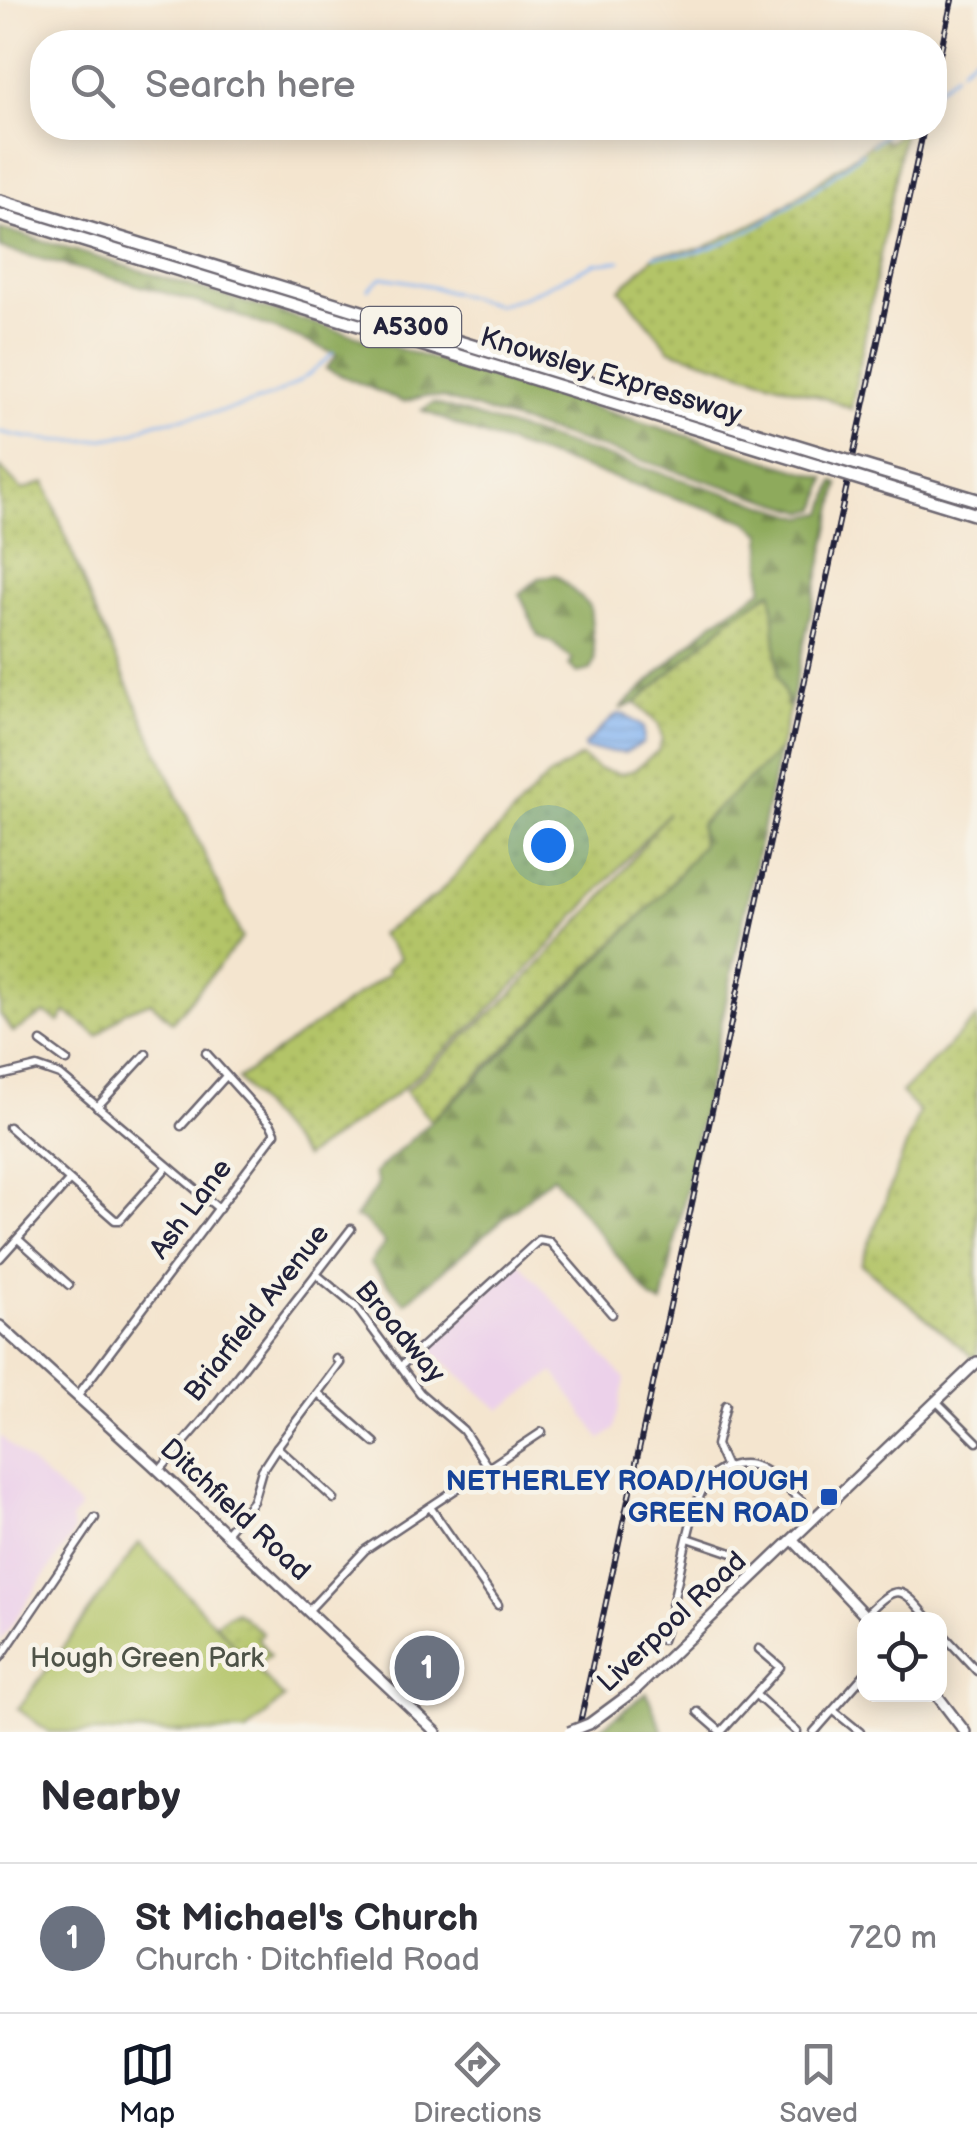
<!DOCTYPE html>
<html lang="en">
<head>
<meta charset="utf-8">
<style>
  :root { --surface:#fff; --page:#f2f2f3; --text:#2b2b33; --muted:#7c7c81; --line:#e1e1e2; --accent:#111827 }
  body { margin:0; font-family:"Balsamiq Sans",sans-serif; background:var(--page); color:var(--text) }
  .controls { position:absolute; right:30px; bottom:30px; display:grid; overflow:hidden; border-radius:20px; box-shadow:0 5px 25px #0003 }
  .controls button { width:90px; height:90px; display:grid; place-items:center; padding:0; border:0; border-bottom:2px solid var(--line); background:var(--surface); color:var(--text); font:50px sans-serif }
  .you { position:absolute; left:548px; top:845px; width:35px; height:35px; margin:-25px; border:8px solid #fff; border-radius:50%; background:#1a73e8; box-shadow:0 0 0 15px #1a73e833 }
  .badge { display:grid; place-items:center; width:65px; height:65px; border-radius:50%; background:var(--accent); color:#fff; font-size:32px; font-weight:700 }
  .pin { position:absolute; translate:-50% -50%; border:5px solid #fff; box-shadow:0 2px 10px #0006 }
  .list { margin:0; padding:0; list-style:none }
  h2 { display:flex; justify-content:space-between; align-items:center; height:130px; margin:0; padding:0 40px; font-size:42px }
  h2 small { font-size:32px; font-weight:400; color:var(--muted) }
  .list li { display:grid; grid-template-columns:65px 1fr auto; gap:30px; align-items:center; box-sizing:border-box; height:150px; padding:0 40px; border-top:2px solid var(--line) }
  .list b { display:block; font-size:38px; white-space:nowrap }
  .list p { margin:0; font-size:32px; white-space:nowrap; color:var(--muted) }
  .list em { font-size:32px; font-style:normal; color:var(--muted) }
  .icon { flex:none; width:55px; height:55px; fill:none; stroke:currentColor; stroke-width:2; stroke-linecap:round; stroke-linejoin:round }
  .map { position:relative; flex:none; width:977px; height:1732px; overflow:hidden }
  .search { position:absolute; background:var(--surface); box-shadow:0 5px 25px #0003; left:30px; right:30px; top:30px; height:110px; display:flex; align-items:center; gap:25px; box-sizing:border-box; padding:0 35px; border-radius:40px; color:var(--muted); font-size:38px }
  .sheet { height:280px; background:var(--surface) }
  nav { display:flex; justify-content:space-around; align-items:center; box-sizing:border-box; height:140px; border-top:2px solid var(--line); background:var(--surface); font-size:28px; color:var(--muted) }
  nav a { display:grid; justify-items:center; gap:5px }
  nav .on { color:var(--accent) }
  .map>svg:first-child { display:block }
  .built { fill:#ecd1ea }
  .grass { fill:url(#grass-dots); stroke:#6a7351; stroke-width:2.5 }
  .forest { fill:url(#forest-firs); stroke:#58664c; stroke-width:2.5 }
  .park { fill:#b3c467; stroke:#6a7351; stroke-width:2.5 }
  .water { fill:url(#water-rules); stroke:#546c96; stroke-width:2.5 }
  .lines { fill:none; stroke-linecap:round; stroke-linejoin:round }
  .stream { stroke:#87b6f2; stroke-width:2.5 }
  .minor-casing { stroke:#6c666f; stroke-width:11 }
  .tertiary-casing { stroke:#6c666f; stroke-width:14 }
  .secondary-casing { stroke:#6c666f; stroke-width:14 }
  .trunk-casing { stroke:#6c666f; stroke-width:16 }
  .minor { stroke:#fff; stroke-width:6 }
  .tertiary { stroke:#fff; stroke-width:9 }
  .secondary { stroke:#fff; stroke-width:9 }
  .trunk { stroke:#fff; stroke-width:11 }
  .rail-casing { stroke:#22223b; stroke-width:6 }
  .rail { stroke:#f7f3e8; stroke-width:2.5; stroke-dasharray:8; stroke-linecap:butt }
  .secondary-bridge-casing { stroke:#6c666f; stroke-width:14; stroke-linecap:butt }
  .trunk-bridge-casing { stroke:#6c666f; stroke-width:16; stroke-linecap:butt }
  .secondary-bridge { stroke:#fff; stroke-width:9 }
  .trunk-bridge { stroke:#fff; stroke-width:11 }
  .transit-dot { fill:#1a4fb4; stroke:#f7f3e8; stroke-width:4 }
  .labels { text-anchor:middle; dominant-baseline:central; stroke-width:9; stroke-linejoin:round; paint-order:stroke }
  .shield { fill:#f7f3e8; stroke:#62616f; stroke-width:2.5 }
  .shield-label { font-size:25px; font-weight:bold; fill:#22223b }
  .street-label { font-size:28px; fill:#22223b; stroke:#f7f3e8 }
  .transit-label { font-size:28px; font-weight:bold; fill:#164399; stroke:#f7f3e8; text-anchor:end }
  .park-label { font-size:28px; fill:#4e5348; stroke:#f7f3e8 }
</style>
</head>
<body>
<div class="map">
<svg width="977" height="1732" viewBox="0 0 977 1732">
  <defs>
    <pattern id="grass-dots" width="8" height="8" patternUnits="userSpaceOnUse" patternTransform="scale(2.5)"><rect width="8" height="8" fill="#b3c467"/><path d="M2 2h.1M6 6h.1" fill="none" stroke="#9aa85a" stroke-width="1.8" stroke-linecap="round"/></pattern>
    <pattern id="forest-firs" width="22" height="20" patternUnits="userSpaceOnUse" patternTransform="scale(2.5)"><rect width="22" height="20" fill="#8eaa5c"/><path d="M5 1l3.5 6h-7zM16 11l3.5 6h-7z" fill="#748a4d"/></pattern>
    <pattern id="water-rules" width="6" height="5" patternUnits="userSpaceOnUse" patternTransform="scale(2.5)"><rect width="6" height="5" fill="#87b6f2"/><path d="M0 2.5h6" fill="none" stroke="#749cd0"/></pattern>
  </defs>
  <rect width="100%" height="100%" fill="#f7f3e8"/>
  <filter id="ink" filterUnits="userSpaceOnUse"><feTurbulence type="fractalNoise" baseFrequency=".01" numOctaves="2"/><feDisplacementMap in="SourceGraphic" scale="20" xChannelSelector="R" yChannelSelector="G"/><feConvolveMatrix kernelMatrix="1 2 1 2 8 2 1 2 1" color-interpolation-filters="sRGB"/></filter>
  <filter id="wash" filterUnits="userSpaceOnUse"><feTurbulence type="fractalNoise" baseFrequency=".0048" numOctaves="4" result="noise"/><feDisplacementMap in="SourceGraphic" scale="40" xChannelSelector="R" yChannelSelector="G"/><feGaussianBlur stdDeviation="2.25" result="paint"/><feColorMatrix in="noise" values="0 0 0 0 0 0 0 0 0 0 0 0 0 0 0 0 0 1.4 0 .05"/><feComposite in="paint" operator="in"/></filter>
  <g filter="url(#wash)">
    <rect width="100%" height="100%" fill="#f4e5cf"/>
    <g class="built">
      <polygon points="519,1262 625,1379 614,1430 601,1439 554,1372 500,1410 428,1347"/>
      <polygon points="0,1436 81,1508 71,1520 74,1532 0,1642"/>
    </g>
    <g class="grass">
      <polygon points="904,130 851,409 833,401 670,350 620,289 657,254 701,249 775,213 881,137 888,143"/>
      <polygon points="0,467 22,490 45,482 93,607 242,938 172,1022 151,1002 124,1012 98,1036 66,1012 59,1022 45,1013 13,1032 0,1014"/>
      <polygon points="773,591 787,705 790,707 779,751 700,824 702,845 661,896 431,1121 405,1091 510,996 604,895 668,813 519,980 480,1019 396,1094 304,1158 238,1079 389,973 387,969 400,958 380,934 436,896 547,777 581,757 599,769 621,774 634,770 659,750 662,739 659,725 636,703 730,619"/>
      <polygon points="977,1017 977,1356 974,1358 861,1264 919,1112 901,1093"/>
      <polygon points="236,1611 262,1633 258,1639 270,1656 254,1667 215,1623"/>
    </g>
    <g class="forest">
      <path d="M0,228L826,478L818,509L807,512L442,398L425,396L403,402L326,369L337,355C229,305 114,279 0,248Z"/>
      <polygon points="433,403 804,517 824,513 834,482 839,484 790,707 778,677 772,591 730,619 636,703 620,709 712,623 762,590 762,533 746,521 476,433 422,410"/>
      <polygon points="556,575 590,606 595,660 591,670 577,673 569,665 573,660 553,643 538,636 520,594 539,578"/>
      <polygon points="779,751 662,1304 651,1298 553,1176 405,1303 370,1263 385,1243 363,1220 355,1218 378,1184 374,1173 472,1084 596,962 661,896 702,845 700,825"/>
      <polygon points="647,1693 663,1732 595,1732"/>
    </g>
    <polygon class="park" points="139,1543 284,1698 247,1732 49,1732 18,1709"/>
    <polygon class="water" points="617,714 625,715 644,728 643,743 624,753 585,749 584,745"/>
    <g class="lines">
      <g class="stream">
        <polyline points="960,69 977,54"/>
        <polyline points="934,92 955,74"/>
        <polyline points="872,145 893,128"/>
        <path d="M654,256C669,254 687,256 701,251C753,235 821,187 863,152"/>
        <polyline points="368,289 382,277 417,283 497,305 521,298 596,263 621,261"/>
        <path d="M0,432C41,442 88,445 130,434C140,431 148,424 158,422C228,410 282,406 333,353"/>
      </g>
    </g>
  </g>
  <g filter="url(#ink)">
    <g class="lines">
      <defs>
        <g id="minor">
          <polyline points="41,1042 67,1061"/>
          <polyline points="0,1076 37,1067 60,1075 219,1209"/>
          <polyline points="97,1107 146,1054"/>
          <polyline points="181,1126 226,1076"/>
          <polyline points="9,1127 115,1220 120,1220 167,1167"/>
          <polyline points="18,1239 69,1285"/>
          <polyline points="0,1258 69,1181"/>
          <polyline points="316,1274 356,1307 420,1393 463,1430 487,1466"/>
          <polyline points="401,1366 539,1240 550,1242 612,1314"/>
          <polyline points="318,1393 375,1443"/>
          <polyline points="78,1395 275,1133 271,1125 206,1053"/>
          <polyline points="938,1403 977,1442"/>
          <polyline points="277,1447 334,1499"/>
          <polyline points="726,1467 716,1445 726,1405"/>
          <polyline points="160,1470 204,1419 351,1229"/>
          <polyline points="430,1507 498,1605"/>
          <polyline points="226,1533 253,1501 262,1470 277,1447 340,1363 336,1359"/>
          <polyline points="688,1538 735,1554 756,1574"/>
          <polyline points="309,1610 365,1550 542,1432"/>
          <path d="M865,1615C898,1583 900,1585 930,1620"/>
          <polyline points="940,1631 977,1671"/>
          <path d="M662,1640C678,1602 687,1503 710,1478C722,1465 745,1460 760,1468C776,1476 789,1491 803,1502"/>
          <polyline points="0,1658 95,1518"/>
          <polyline points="756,1695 797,1732"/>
          <polyline points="834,1711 860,1732"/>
          <polyline points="698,1712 721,1732 780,1667 759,1649"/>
          <polyline points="814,1732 864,1675"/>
        </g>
        <g id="tertiary">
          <polyline points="0,1326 152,1464 436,1732"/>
          <polyline points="793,1540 869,1620"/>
          <polyline points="936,1694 965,1732"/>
        </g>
        <polyline id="secondary" points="589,1724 635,1690 977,1362"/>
        <g id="trunk">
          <polyline points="0,201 821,453"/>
          <polyline points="0,215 818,466"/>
          <polyline points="877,470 977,500"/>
          <polyline points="873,483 977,515"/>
        </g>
      </defs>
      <use href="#minor" class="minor-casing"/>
      <use href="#tertiary" class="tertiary-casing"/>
      <use href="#secondary" class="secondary-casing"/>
      <use href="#trunk" class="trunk-casing"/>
      <use href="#minor" class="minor"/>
      <use href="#tertiary" class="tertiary"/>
      <use href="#secondary" class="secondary"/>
      <use href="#trunk" class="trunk"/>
      <defs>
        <g id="rail">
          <polyline points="934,81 952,0"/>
          <polyline points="578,1732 924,128"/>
        </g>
      </defs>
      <use href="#rail" class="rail-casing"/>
      <use href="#rail" class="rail"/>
      <defs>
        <polyline id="secondary-bridge" points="569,1732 589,1724"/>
        <g id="trunk-bridge">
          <polyline points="821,453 877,470"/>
          <polyline points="818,466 873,483"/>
        </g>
      </defs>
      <use href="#secondary-bridge" class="secondary-bridge-casing"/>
      <use href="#trunk-bridge" class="trunk-bridge-casing"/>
      <use href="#secondary-bridge" class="secondary-bridge"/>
      <use href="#trunk-bridge" class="trunk-bridge"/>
    </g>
  </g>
  <rect class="transit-dot" x="819" y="1487" width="20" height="20" rx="5"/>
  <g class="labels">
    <rect class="shield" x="361" y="307" width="100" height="40" rx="8"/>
    <g class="shield-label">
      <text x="411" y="327">A5300</text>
    </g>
    <g class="street-label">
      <text transform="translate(611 376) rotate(17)">Knowsley Expressway</text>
      <text transform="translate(191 1209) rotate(-53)">Ash Lane</text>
      <text transform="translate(257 1313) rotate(-52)">Briarfield Avenue</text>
      <text transform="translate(400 1332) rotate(50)">Broadway</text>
      <text transform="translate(235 1510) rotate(43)">Ditchfield Road</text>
      <text transform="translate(672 1622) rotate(-43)">Liverpool Road</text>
    </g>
    <g class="transit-label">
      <text x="809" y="1481">NETHERLEY ROAD/HOUGH<tspan x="809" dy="32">GREEN ROAD</tspan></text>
    </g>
    <g class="park-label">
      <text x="147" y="1658">Hough Green Park</text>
    </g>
  </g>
</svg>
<div class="controls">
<button><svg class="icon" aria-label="locate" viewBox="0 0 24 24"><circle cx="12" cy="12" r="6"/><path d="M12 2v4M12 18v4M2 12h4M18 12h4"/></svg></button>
</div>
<div class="you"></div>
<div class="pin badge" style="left:427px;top:1668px;background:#6b7280">1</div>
<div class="search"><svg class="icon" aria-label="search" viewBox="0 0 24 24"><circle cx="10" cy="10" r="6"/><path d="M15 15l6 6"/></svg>Search here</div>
</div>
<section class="sheet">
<h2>Nearby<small></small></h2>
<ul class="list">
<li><span class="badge" style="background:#6b7280">1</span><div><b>St Michael's Church</b><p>Church · Ditchfield Road</p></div><em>720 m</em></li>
</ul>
</section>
<nav>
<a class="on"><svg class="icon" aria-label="map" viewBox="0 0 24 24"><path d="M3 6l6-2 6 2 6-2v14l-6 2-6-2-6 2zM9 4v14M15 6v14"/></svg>Map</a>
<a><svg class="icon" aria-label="directions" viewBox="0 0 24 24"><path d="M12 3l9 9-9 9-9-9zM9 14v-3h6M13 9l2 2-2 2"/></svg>Directions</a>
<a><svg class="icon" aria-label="saved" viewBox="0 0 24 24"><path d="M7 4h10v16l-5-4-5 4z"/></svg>Saved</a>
</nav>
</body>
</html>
